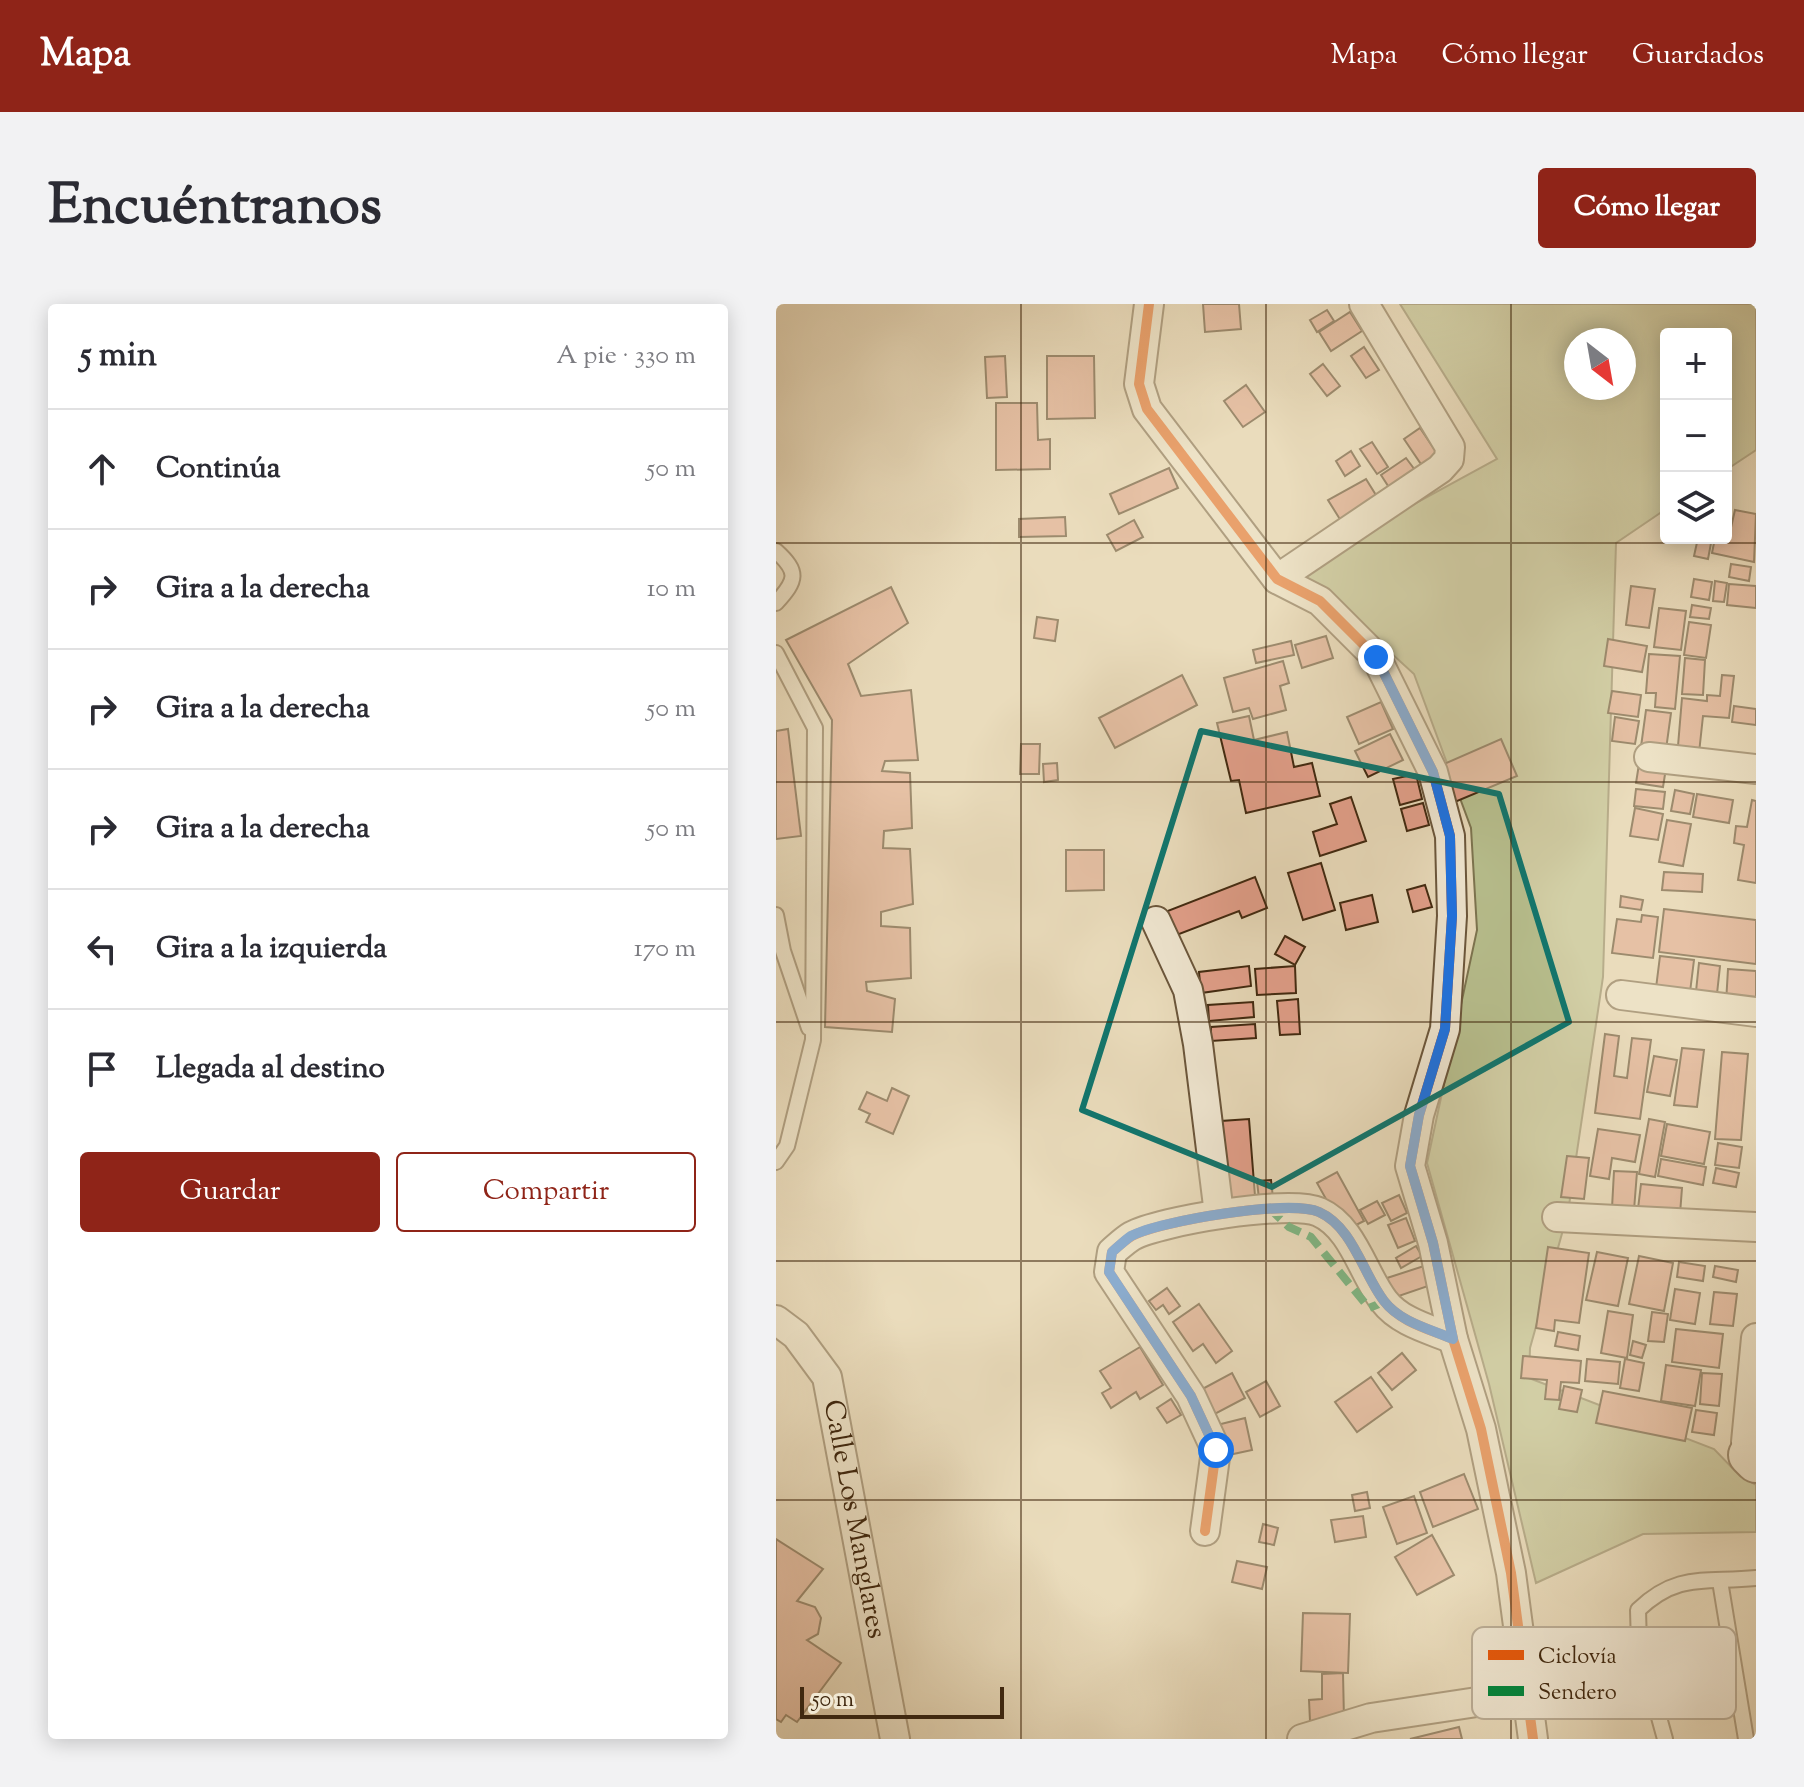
<!DOCTYPE html>
<html lang="es">
<head>
<meta charset="utf-8">
<style>
  :root { --surface:#fff; --page:#f2f2f3; --text:#2b2b33; --muted:#7c7c81; --line:#e1e1e2; --accent:#8f2418 }
  body { margin:0; font-family:"Sorts Mill Goudy",serif; background:var(--page); color:var(--text) }
  .controls { position:absolute; right:24px; top:24px; display:grid; overflow:hidden; border-radius:8px; box-shadow:0 4px 20px #0003 }
  .controls button { width:72px; height:72px; display:grid; place-items:center; padding:0; border:0; border-bottom:2px solid var(--line); background:var(--surface); color:var(--text); font:40px sans-serif }
  .compass { position:absolute; left:788px; top:24px; width:72px; height:72px; border-radius:50%; background:var(--surface); box-shadow:0 4px 20px #0003; rotate:149deg }
  .scale { position:absolute; left:24px; bottom:20px; width:204px; box-sizing:border-box; padding-left:8px; border:4px solid #412910; border-top:0; font-size:22px; line-height:28px; white-space:nowrap; color:#412910; -webkit-text-stroke:6px #f1e8d3; paint-order:stroke }
  .stop { position:absolute; width:24px; height:24px; margin:-18px; border:6px solid #1a73e8; border-radius:50%; background:#fff }
  .stop.end { background:#1a73e8; border-color:#fff; box-shadow:0 2px 8px #0008 }
  .list { margin:0; padding:0; list-style:none }
  h2 { display:flex; justify-content:space-between; align-items:center; height:104px; margin:0; padding:0 32px; font-size:34px }
  h2 small { font-size:26px; font-weight:400; color:var(--muted) }
  .list li { display:grid; grid-template-columns:52px 1fr auto; gap:24px; align-items:center; box-sizing:border-box; height:120px; padding:0 32px; border-top:2px solid var(--line) }
  .list b { display:block; font-size:30px; white-space:nowrap }
  .list em { font-size:26px; font-style:normal; color:var(--muted) }
  .actions { display:flex; gap:16px; padding:24px 32px }
  .actions a { flex:1; padding:18px 0; border:2px solid var(--accent); border-radius:8px; text-align:center; font-size:28px; color:var(--accent) }
  .actions .main { background:var(--accent); color:#fff }
  .icon { flex:none; width:44px; height:44px; fill:none; stroke:currentColor; stroke-width:2; stroke-linecap:round; stroke-linejoin:round }
  .map { position:relative; flex:none; width:980px; height:1435px; overflow:hidden; border-radius:8px }
  header { display:flex; align-items:center; gap:48px; box-sizing:border-box; height:112px; padding:0 40px; background:var(--accent); color:#fff }
  header strong { font-size:38px }
  nav { display:flex; gap:44px; margin-inline-start:auto; font-size:28px }
  .intro { display:flex; align-items:center; justify-content:space-between; box-sizing:border-box; height:192px; padding:0 48px }
  h1 { margin:0; font-size:56px }
  .button { padding:20px 36px; border-radius:8px; background:var(--accent); color:#fff; font-size:28px; font-weight:700 }
  main { display:flex; gap:48px; padding:0 48px }
  aside { flex:1; background:var(--surface); border-radius:8px; box-shadow:0 4px 20px #0003 }
  .map>svg:first-child { display:block }
  .green { fill:#b8c08f; stroke:#7c7450; stroke-width:2; fill-rule:evenodd }
  .building { fill:#e3a08b; stroke:#412910; stroke-width:2 }
  .lines { fill:none; stroke-linecap:round; stroke-linejoin:round }
  .lane-casing { stroke:#6b563b; stroke-width:18 }
  .street-casing { stroke:#6b563b; stroke-width:32 }
  .secondary-casing { stroke:#412910; stroke-width:44 }
  .lane { stroke:#f1e8d3; stroke-width:14 }
  .street { stroke:#f1e8d3; stroke-width:28 }
  .secondary { stroke:#f1e8d3; stroke-width:40 }
  .quiet { stroke:#00873e; stroke-width:8; stroke-dasharray:16 8; stroke-linecap:butt }
  .cycleway-casing { stroke:#f1e8d3; stroke-width:15 }
  .cycleway { stroke:#e8590c; stroke-width:10 }
  .route { stroke:#1a73e8; stroke-width:10 }
  .marked { fill:none; stroke:#0f766e; stroke-width:6; stroke-linejoin:round }
  .grid { fill:none; stroke:#412910; stroke-width:2; stroke-opacity:0.55 }
  .labels { text-anchor:middle; dominant-baseline:central; stroke-width:7; stroke-linejoin:round; paint-order:stroke }
  .street-label { font-size:28px; fill:#412910; stroke:#f1e8d3 }
  .key { fill:#f1e8d3; stroke:#bcaf98; stroke-width:2 }
  .key-label { font-size:22px; fill:#412910 }
</style>
</head>
<body>
<header>
<strong>Mapa</strong>
<nav><a>Mapa</a><a>Cómo llegar</a><a>Guardados</a></nav>
</header>
<div class="intro"><h1>Encuéntranos</h1><a class="button">Cómo llegar</a></div>
<main>
<aside>
<h2>5 min<small>A pie · 330 m</small></h2>
<ul class="list">
<li><svg class="icon" aria-label="ahead" viewBox="0 0 24 24"><path d="M12 20V5M6 11l6-6 6 6"/></svg><div><b>Continúa</b></div><em>50 m</em></li>
<li><svg class="icon" aria-label="right" viewBox="0 0 24 24"><path d="M7 20v-9h11M14 6l5 5-5 5"/></svg><div><b>Gira a la derecha</b></div><em>10 m</em></li>
<li><svg class="icon" aria-label="right" viewBox="0 0 24 24"><path d="M7 20v-9h11M14 6l5 5-5 5"/></svg><div><b>Gira a la derecha</b></div><em>50 m</em></li>
<li><svg class="icon" aria-label="right" viewBox="0 0 24 24"><path d="M7 20v-9h11M14 6l5 5-5 5"/></svg><div><b>Gira a la derecha</b></div><em>50 m</em></li>
<li><svg class="icon" aria-label="left" viewBox="0 0 24 24"><path d="M17 20v-9H6M10 6l-5 5 5 5"/></svg><div><b>Gira a la izquierda</b></div><em>170 m</em></li>
<li><svg class="icon" aria-label="arrive" viewBox="0 0 24 24"><path d="M6 21V4h12l-3 4 3 4H6"/></svg><div><b>Llegada al destino</b></div></li>
</ul>
<div class="actions"><a class="main">Guardar</a><a>Compartir</a></div>
</aside>
<div class="map">
<svg width="980" height="1435" viewBox="0 0 980 1435">
  <rect width="100%" height="100%" fill="#eadcbc"/>
  <filter id="stains"><feTurbulence type="fractalNoise" baseFrequency=".0025" numOctaves="4"/><feColorMatrix values="0 0 0 0 .2 0 0 0 0 .09 0 0 0 0 .02 0 0 0 .5 -.17"/></filter>
  <radialGradient id="worn" r=".72"><stop offset=".6" stop-color="#630" stop-opacity="0"/><stop offset="1" stop-color="#630" stop-opacity=".3"/></radialGradient>
  <path class="green" d="M624,0H980V146L950,166V30H890V205L840,239L827,673L792,908L754,1044L753,1074L938,1145L964,1172L980,1181V1228L867,1230L760,1279L713,1080L651,859L701,626L695,524L638,370L543,283L517,266L721,155ZM800,36H848V84H800Z"/>
  <g class="building">
    <polygon points="427,0 463,0 465,25 429,28"/>
    <polygon points="551,6 558,17 541,28 534,16"/>
    <polygon points="574,8 586,27 555,47 543,28"/>
    <polygon points="588,43 603,66 590,74 575,52"/>
    <polygon points="229,52 231,93 211,94 209,53"/>
    <polygon points="271,52 318,52 319,114 271,115"/>
    <polygon points="547,60 564,82 551,92 534,70"/>
    <polygon points="470,81 489,108 467,123 448,97"/>
    <polygon points="220,99 261,99 262,136 274,135 274,165 220,166"/>
    <polygon points="644,124 665,155 649,166 628,135"/>
    <polygon points="596,138 612,163 601,170 584,145"/>
    <polygon points="575,147 584,162 569,172 560,157"/>
    <polygon points="630,154 642,170 616,188 605,171"/>
    <polygon points="393,164 402,184 343,210 334,190"/>
    <polygon points="590,175 603,196 565,217 552,196"/>
    <polygon points="959,206 980,210 978,258 936,249 939,234 953,232"/>
    <polygon points="289,213 290,232 243,233 243,215"/>
    <polygon points="358,216 367,233 340,247 331,231"/>
    <polygon points="922,234 936,234 932,255 918,252"/>
    <polygon points="955,260 975,263 973,277 953,273"/>
    <polygon points="918,275 936,278 933,296 915,293"/>
    <polygon points="939,277 951,279 948,298 937,297"/>
    <polygon points="953,280 980,282 980,304 951,301"/>
    <polygon points="855,282 879,285 873,324 850,321"/>
    <polygon points="115,283 132,319 72,360 85,392 135,386 142,456 109,457 106,467 134,469 136,524 108,527 107,544 134,545 137,600 105,608 105,622 134,624 135,674 90,678 91,687 119,695 116,728 49,723 56,416 10,336"/>
    <polygon points="916,301 935,304 933,315 914,313"/>
    <polygon points="883,304 910,307 905,346 878,343"/>
    <polygon points="261,313 282,316 279,337 258,334"/>
    <polygon points="913,318 935,321 930,354 908,351"/>
    <polygon points="550,332 557,354 526,364 519,341"/>
    <polygon points="832,335 871,342 866,368 828,362"/>
    <polygon points="515,337 518,351 480,359 477,346"/>
    <polygon points="873,350 904,352 899,405 879,403 880,389 870,389"/>
    <polygon points="909,354 929,356 927,391 906,390"/>
    <polygon points="507,357 513,379 504,382 510,406 477,415 473,404 457,408 448,374"/>
    <polygon points="406,371 421,401 339,444 323,414"/>
    <polygon points="946,371 958,372 953,414 927,412 923,449 901,454 906,394 931,397 931,391 944,392"/>
    <polygon points="836,387 865,391 862,413 832,409"/>
    <polygon points="605,398 617,425 583,440 571,413"/>
    <polygon points="958,402 980,405 980,421 956,418"/>
    <polygon points="870,406 895,409 889,453 864,450"/>
    <polygon points="473,412 478,436 511,428 518,463 536,459 544,492 470,509 463,476 455,477 441,419"/>
    <polygon points="839,413 863,417 859,440 836,437"/>
    <polygon points="12,425 25,532 0,535 0,427"/>
    <polygon points="614,430 627,456 592,473 579,447"/>
    <polygon points="725,435 741,472 674,500 659,464"/>
    <polygon points="245,440 264,440 263,470 244,470"/>
    <polygon points="281,459 282,476 268,478 267,460"/>
    <polygon points="863,460 890,464 887,483 860,479"/>
    <polygon points="640,470 646,495 624,501 617,475"/>
    <polygon points="860,485 889,488 887,505 858,502"/>
    <polygon points="899,486 918,490 914,510 895,507"/>
    <polygon points="921,490 957,496 953,519 917,513"/>
    <polygon points="575,493 590,537 544,552 537,528 561,520 554,500"/>
    <polygon points="976,496 980,497 980,579 962,576 968,541 958,539 960,522 971,523"/>
    <polygon points="647,499 653,521 631,527 625,505"/>
    <polygon points="859,504 887,510 882,536 854,532"/>
    <polygon points="891,516 915,520 907,562 883,558"/>
    <polygon points="290,546 328,546 328,586 290,587"/>
    <polygon points="545,559 559,606 527,616 512,569"/>
    <polygon points="888,568 927,570 926,588 886,586"/>
    <polygon points="479,573 491,604 466,614 463,607 398,632 389,608"/>
    <polygon points="649,581 656,603 637,608 631,586"/>
    <polygon points="596,591 602,618 570,626 564,599"/>
    <polygon points="845,592 867,596 865,606 844,603"/>
    <polygon points="888,605 980,616 980,660 883,648"/>
    <polygon points="866,611 882,613 877,654 836,649 841,615 865,618"/>
    <polygon points="509,632 529,643 519,661 499,650"/>
    <polygon points="884,652 918,656 913,696 879,692"/>
    <polygon points="923,659 944,662 940,699 919,697"/>
    <polygon points="473,662 475,682 425,689 423,668"/>
    <polygon points="519,662 520,689 481,691 479,665"/>
    <polygon points="952,665 980,667 980,701 950,699"/>
    <polygon points="522,695 524,730 504,731 501,697"/>
    <polygon points="477,698 478,713 433,717 432,701"/>
    <polygon points="479,720 480,734 435,737 435,723"/>
    <polygon points="829,730 843,732 838,772 851,774 856,734 875,736 864,815 819,809"/>
    <polygon points="906,744 928,746 921,803 898,801"/>
    <polygon points="946,748 972,750 965,836 939,835"/>
    <polygon points="878,752 901,756 894,792 871,788"/>
    <polygon points="116,784 133,792 117,830 90,818 94,810 83,805 91,788 111,797"/>
    <polygon points="473,815 479,892 451,895 445,817"/>
    <polygon points="873,815 889,818 879,873 863,870"/>
    <polygon points="891,820 934,828 928,860 885,852"/>
    <polygon points="822,825 864,831 859,858 836,854 833,875 814,872"/>
    <polygon points="942,839 966,843 963,864 939,861"/>
    <polygon points="791,852 813,854 808,895 785,893"/>
    <polygon points="885,855 930,863 927,881 882,872"/>
    <polygon points="940,864 963,869 960,883 937,879"/>
    <polygon points="838,867 861,868 858,906 836,904"/>
    <polygon points="561,868 588,917 568,927 541,879"/>
    <polygon points="495,876 497,894 483,895 481,877"/>
    <polygon points="865,880 906,884 904,910 861,913"/>
    <polygon points="623,891 631,909 615,917 606,899"/>
    <polygon points="601,897 609,911 592,920 584,906"/>
    <polygon points="630,914 639,937 622,944 612,921"/>
    <polygon points="640,942 646,952 625,964 620,954"/>
    <polygon points="772,943 813,949 803,1019 779,1016 778,1027 760,1024"/>
    <polygon points="821,948 852,954 842,1002 810,996"/>
    <polygon points="863,952 897,959 888,1007 853,1000"/>
    <polygon points="903,958 929,962 927,977 901,973"/>
    <polygon points="651,961 658,980 614,995 608,975"/>
    <polygon points="939,962 962,966 960,978 937,973"/>
    <polygon points="391,984 404,1002 393,1010 387,1001 380,1006 373,997"/>
    <polygon points="899,985 924,989 919,1020 894,1016"/>
    <polygon points="938,988 961,990 957,1022 934,1020"/>
    <polygon points="423,1000 456,1047 440,1059 427,1040 417,1047 397,1018"/>
    <polygon points="832,1007 857,1011 851,1054 825,1049"/>
    <polygon points="876,1008 892,1010 888,1038 872,1037"/>
    <polygon points="900,1025 947,1030 943,1064 896,1058"/>
    <polygon points="782,1028 804,1032 802,1046 779,1042"/>
    <polygon points="857,1037 870,1041 866,1054 854,1051"/>
    <polygon points="364,1043 387,1081 364,1095 360,1088 335,1104 326,1089 335,1084 324,1067"/>
    <polygon points="626,1049 640,1066 616,1086 602,1069"/>
    <polygon points="747,1052 805,1057 803,1079 785,1078 783,1096 769,1095 771,1076 745,1074"/>
    <polygon points="811,1055 844,1058 842,1080 809,1077"/>
    <polygon points="849,1055 868,1059 863,1087 844,1084"/>
    <polygon points="890,1061 925,1066 919,1102 885,1097"/>
    <polygon points="456,1069 469,1094 433,1113 419,1089"/>
    <polygon points="926,1069 946,1070 943,1102 924,1100"/>
    <polygon points="595,1073 616,1103 581,1128 559,1098"/>
    <polygon points="490,1077 504,1102 484,1113 470,1088"/>
    <polygon points="788,1082 806,1086 801,1108 783,1105"/>
    <polygon points="827,1087 916,1104 909,1137 820,1119"/>
    <polygon points="395,1095 405,1111 391,1119 381,1104"/>
    <polygon points="920,1106 941,1109 938,1131 916,1128"/>
    <polygon points="469,1114 476,1146 448,1152 441,1121"/>
    <polygon points="688,1170 702,1205 657,1223 644,1188"/>
    <polygon points="591,1188 594,1204 579,1207 576,1191"/>
    <polygon points="638,1192 651,1229 621,1240 607,1203"/>
    <polygon points="587,1212 590,1233 559,1238 555,1216"/>
    <polygon points="487,1220 502,1224 498,1241 483,1238"/>
    <polygon points="656,1231 678,1271 641,1291 619,1253"/>
    <polygon points="0,1235 47,1265 21,1297 39,1303 45,1314 42,1330 31,1336 65,1359 21,1418 10,1411 5,1418 0,1415"/>
    <polygon points="461,1257 491,1263 486,1285 456,1278"/>
    <polygon points="527,1309 574,1310 572,1369 525,1367"/>
    <polygon points="567,1369 568,1416 534,1417 533,1396 546,1395 546,1370"/>
    <polygon points="683,1423 686,1435 634,1435"/>
  </g>
  <g class="lines">
    <defs>
      <g id="lane">
        <path d="M0,247C23,268 21,276 0,299"/>
        <polyline points="0,349 39,424 37,736 11,842 0,858"/>
        <polyline points="0,611 7,647 33,724"/>
        <polyline points="944,1277 970,1435"/>
        <path d="M889,1435L863,1341L862,1306C902,1268 929,1279 980,1274"/>
      </g>
      <g id="street">
        <polyline points="373,0 363,80 371,105 501,275 544,297 600,353 657,468 674,532 676,612 669,725 643,811 634,862 657,939 677,1035 705,1125 735,1269 757,1435"/>
        <polyline points="501,275 664,165 673,155 674,143 588,0"/>
        <polyline points="873,453 980,465"/>
        <polyline points="380,617 412,686 422,740 443,910"/>
        <polyline points="845,691 980,708"/>
        <polyline points="781,913 980,923"/>
        <path id="s1" d="M0,1016L20,1031L51,1073L119,1435"/>
        <polyline points="973,1151 970,1138 980,1034"/>
        <path d="M429,1227L440,1146L415,1092L333,968L336,948C342,943 349,936 356,932C383,917 514,895 543,908C577,923 587,970 608,997C624,1018 653,1025 677,1035"/>
        <polyline points="526,1435 595,1414 701,1398 749,1386"/>
      </g>
      <polyline id="secondary" points="973,1151 980,1158"/>
    </defs>
    <use href="#lane" class="lane-casing"/>
    <use href="#street" class="street-casing"/>
    <use href="#secondary" class="secondary-casing"/>
    <use href="#lane" class="lane"/>
    <use href="#street" class="street"/>
    <use href="#secondary" class="secondary"/>
    <polyline class="quiet" points="493,904 513,923 535,933 593,1004 608,998"/>
    <defs>
      <g id="cycleway">
        <polyline points="373,0 363,80 371,105 501,275 544,297 600,353 657,468 674,532 676,612 669,725 643,811 634,862 657,939 677,1035 705,1125 735,1269 757,1435"/>
        <path d="M429,1227L440,1146L415,1092L333,968L336,948C342,943 349,936 356,932C383,917 514,895 543,908C577,923 587,970 608,997C624,1018 653,1025 677,1035"/>
      </g>
    </defs>
    <use href="#cycleway" class="cycleway-casing"/>
    <use href="#cycleway" class="cycleway"/>
  </g>
  <g class="lines">
    <path class="route" d="M440,1146L415,1092L333,968L336,948C342,943 349,936 355,932C383,917 514,895 543,908C577,923 587,970 608,997C624,1018 654,1025 677,1035L657,939L634,862L643,811L669,725L676,612L674,532L657,468L600,353"/>
  </g>
  <path d="M0 0H980V1435H0ZM425,427L723,490L793,718L496,883L306,806Z" fill="#eadcbc" fill-opacity=".55" fill-rule="evenodd"/>
  <path class="marked" d="M425,427L723,490L793,718L496,883L306,806Z"/>
  <path class="grid" d="M245,0V1435M490,0V1435M735,0V1435M0,239H980M0,478H980M0,718H980M0,957H980M0,1196H980"/>
  <g class="labels">
    <g class="street-label">
      <text stroke="none"><textPath href="#s1" startOffset="222">Calle Los Manglares</textPath></text>
    </g>
  </g>
  <rect x="696" y="1323" width="264" height="92" rx="12" class="key"/>
  <rect x="712" y="1346" width="36" height="10" fill="#e8590c"/>
  <rect x="712" y="1382" width="36" height="10" fill="#00873e"/>
  <g class="key-label">
    <text x="762" y="1359">Ciclovía</text>
    <text x="762" y="1395">Sendero</text>
  </g>
  <rect width="100%" height="100%" filter="url(#stains)"/>
  <rect width="100%" height="100%" fill="url(#worn)"/>
</svg>
<div class="controls">
<button>+</button>
<button>−</button>
<button><svg class="icon" aria-label="layers" viewBox="0 0 24 24"><path d="M12 4l9 5-9 5-9-5zM3 14l9 5 9-5"/></svg></button>
</div>
<svg class="compass" viewBox="-18 -18 36 36"><path d="M0-13l5 13h-10z" fill="#e53935"/><path d="M0 13l5-13h-10z" fill="#7c7c81"/></svg>
<div class="scale">50 m</div>
<div class="stop" style="left:440px;top:1146px"></div>
<div class="stop end" style="left:600px;top:353px"></div>
</div>
</main>
</body>
</html>
